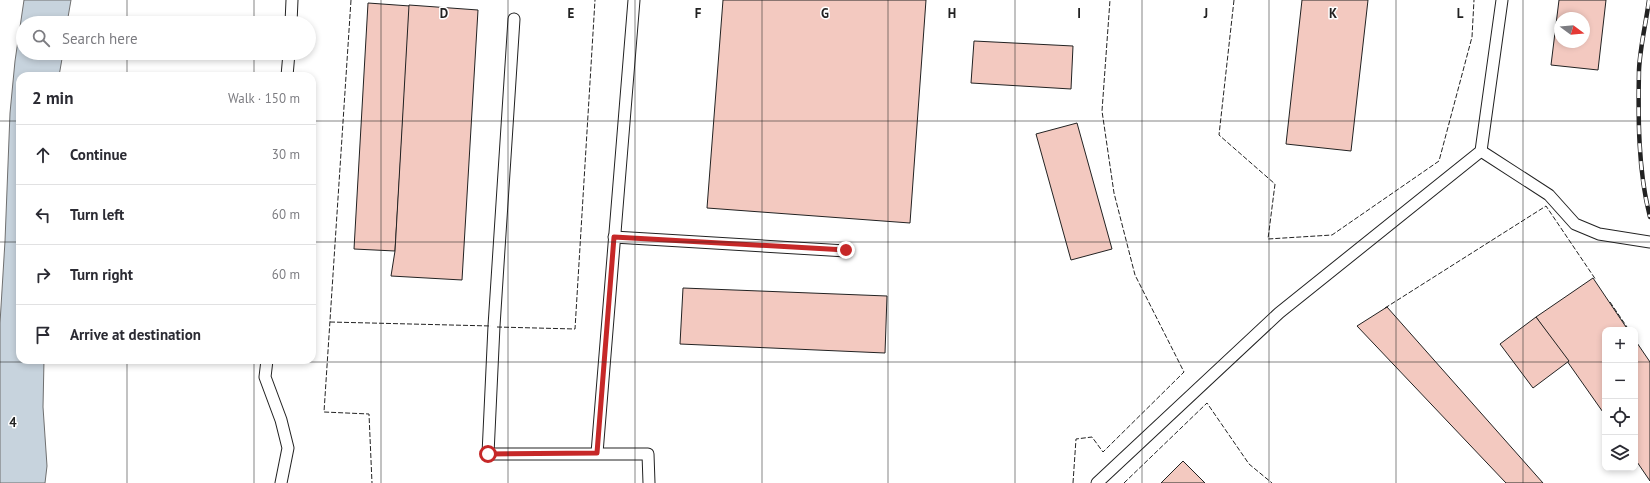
<!DOCTYPE html>
<html lang="en">
<head>
<meta charset="utf-8">
<style>
  :root { --surface:#fff; --page:#f2f2f3; --text:#2b2b33; --muted:#7c7c81; --line:#e1e1e2 }
  body { margin:0; font-family:"PT Sans",sans-serif; background:var(--page); color:var(--text) }
  .controls { position:absolute; right:12px; bottom:12px; display:grid; overflow:hidden; border-radius:8px; box-shadow:0 2px 6px #0003 }
  .controls button { width:36px; height:36px; display:grid; place-items:center; padding:0; border:0; border-bottom:1px solid var(--line); background:var(--surface); color:var(--text); font:20px sans-serif }
  .compass { position:absolute; left:1554px; top:12px; width:36px; height:36px; border-radius:50%; background:var(--surface); box-shadow:0 2px 6px #0003; rotate:106deg }
  .stop { position:absolute; width:12px; height:12px; margin:-9px; border:3px solid #c62828; border-radius:50%; background:#fff }
  .stop.end { background:#c62828; border-color:#fff; box-shadow:0 1px 4px #0008 }
  .list { margin:0; padding:0; list-style:none }
  h2 { display:flex; justify-content:space-between; align-items:center; height:52px; margin:0; padding:0 16px; font-size:17px }
  h2 small { font-size:13px; font-weight:400; color:var(--muted) }
  .list li { display:grid; grid-template-columns:26px 1fr auto; gap:12px; align-items:center; box-sizing:border-box; height:60px; padding:0 16px; border-top:1px solid var(--line) }
  .list b { display:block; font-size:15px; white-space:nowrap }
  .list em { font-size:13px; font-style:normal; color:var(--muted) }
  .icon { flex:none; width:22px; height:22px; fill:none; stroke:currentColor; stroke-width:2; stroke-linecap:round; stroke-linejoin:round }
  .map { position:relative; flex:none; width:1650px; height:483px; overflow:hidden }
  .search { position:absolute; background:var(--surface); box-shadow:0 2px 6px #0003; left:16px; top:16px; width:300px; height:44px; display:flex; align-items:center; gap:10px; box-sizing:border-box; padding:0 14px; border-radius:22px; color:var(--muted); font-size:15px }
  .panel { position:absolute; background:var(--surface); box-shadow:0 2px 6px #0003; left:16px; top:72px; width:300px; height:292px; border-radius:12px }
  .map>svg:first-child { display:block }
  .water { fill:#c7d3dd; stroke:#6f6f6f }
  .building { fill:#f3c9c0; stroke:#222; fill-rule:evenodd }
  .lines { fill:none; stroke-linecap:round; stroke-linejoin:round }
  .service-casing { stroke:#222; stroke-width:13 }
  .service { stroke:#fff; stroke-width:11 }
  .rail-casing { stroke:#222; stroke-width:4.5 }
  .rail { stroke:#fff; stroke-width:3; stroke-dasharray:9; stroke-linecap:butt }
  .fence { stroke:#222; stroke-width:1; stroke-dasharray:5 2; stroke-linecap:butt }
  .route { stroke:#c62828; stroke-width:5 }
  .grid { fill:none; stroke:#222; stroke-width:1; stroke-opacity:0.55 }
  .grid-label { font-size:13px; text-anchor:middle; font-weight:bold; fill:#222; stroke:#fff; stroke-width:3; stroke-linejoin:round; paint-order:stroke }
</style>
</head>
<body>
<div class="map">
<svg width="1650" height="483" viewBox="0 0 1650 483">
  <rect width="100%" height="100%" fill="#fff"/>
  <polygon class="water" points="24,0 71,0 67,23 23,23 23,53 63,53 59,76 20,76 20,360 44,360 43,407 47,466 45,483 0,483 0,323 5,241 10,113 15,61"/>
  <g class="building">
    <polygon points="723,0 926,0 910,223 707,208"/>
    <polygon points="1302,0 1368,0 1351,151 1286,144"/>
    <path d="M1559,0H1606L1598,70L1551,65ZM1560,18H1584V42H1560Z"/>
    <polygon points="368,3 410,6 395,251 354,249"/>
    <polygon points="409,5 478,10 462,280 391,276 395,251"/>
    <polygon points="974,41 1073,46 1071,89 971,83"/>
    <polygon points="1077,123 1112,249 1071,260 1036,134"/>
    <polygon points="1593,278 1628,330 1605,330 1605,415 1536,317"/>
    <polygon points="683,288 887,296 885,353 680,344"/>
    <polygon points="1387,307 1543,483 1506,483 1357,326"/>
    <polygon points="1536,317 1569,361 1533,388 1500,344"/>
    <polygon points="1635,340 1650,362 1650,481 1635,459"/>
    <polygon points="1183,461 1205,483 1161,483"/>
  </g>
  <g class="lines">
    <defs>
      <g id="service">
        <polyline points="514,19 494,326 488,454 648,454 649,483"/>
        <polyline points="291,23 292,0"/>
        <polyline points="287,76 289,53"/>
        <polyline points="1481,151 1549,195 1575,224 1599,234 1650,242"/>
        <polyline points="614,237 846,251"/>
        <polyline points="267,360 265,377 281,420 288,448 281,483"/>
        <polyline points="597,453 634,0"/>
        <polyline points="1097,483 1279,313 1481,151 1502,0"/>
      </g>
    </defs>
    <use href="#service" class="service-casing"/>
    <use href="#service" class="service"/>
    <defs>
      <path id="rail" d="M1649,0C1646,23 1640,47 1639,70C1638,117 1638,171 1650,217"/>
    </defs>
    <use href="#rail" class="rail-casing"/>
    <use href="#rail" class="rail"/>
    <g class="fence">
      <polyline points="351,0 324,412 369,414 372,483"/>
      <polyline points="1234,0 1219,135 1275,184 1268,239 1332,235 1439,161 1472,37 1474,0"/>
      <polyline points="1610,302 1629,330"/>
      <polyline points="1385,308 1546,206 1596,280"/>
      <polyline points="330,322 491,326"/>
      <polyline points="497,327 575,329 595,0"/>
      <polyline points="1073,483 1076,439 1092,437 1103,452 1184,372 1135,275 1114,193 1102,111 1110,0"/>
      <polyline points="1124,483 1207,403 1249,464 1272,483"/>
    </g>
  </g>
  <g class="lines">
    <polyline class="route" points="488,454 597,453 614,237 846,250"/>
  </g>
  <path class="grid" d="M127,0V23M254,0V23M381,0V483M508,0V483M635,0V483M762,0V483M888,0V483M1015,0V483M1142,0V483M1269,0V483M1396,0V483M1523,0V483M127,53V76M254,53V76M0,121H20M312,121H1650M0,242H20M312,242H1650M127,360V483M254,360V483M0,362H1605M1635,362H1650"/>
  <g class="grid-label">
    <text x="444" y="18">D</text>
    <text x="571" y="18">E</text>
    <text x="698" y="18">F</text>
    <text x="825" y="18">G</text>
    <text x="952" y="18">H</text>
    <text x="1079" y="18">I</text>
    <text x="1206" y="18">J</text>
    <text x="1333" y="18">K</text>
    <text x="1460" y="18">L</text>
    <text x="13" y="427">4</text>
  </g>
</svg>
<div class="controls">
<button>+</button>
<button>−</button>
<button><svg class="icon" aria-label="locate" viewBox="0 0 24 24"><circle cx="12" cy="12" r="6"/><path d="M12 2v4M12 18v4M2 12h4M18 12h4"/></svg></button>
<button><svg class="icon" aria-label="layers" viewBox="0 0 24 24"><path d="M12 4l9 5-9 5-9-5zM3 14l9 5 9-5"/></svg></button>
</div>
<svg class="compass" viewBox="-18 -18 36 36"><path d="M0-13l5 13h-10z" fill="#e53935"/><path d="M0 13l5-13h-10z" fill="#7c7c81"/></svg>
<div class="stop" style="left:488px;top:454px"></div>
<div class="stop end" style="left:846px;top:250px"></div>
<div class="search"><svg class="icon" aria-label="search" viewBox="0 0 24 24"><circle cx="10" cy="10" r="6"/><path d="M15 15l6 6"/></svg>Search here</div>
<section class="panel">
<h2>2 min<small>Walk · 150 m</small></h2>
<ul class="list">
<li><svg class="icon" aria-label="ahead" viewBox="0 0 24 24"><path d="M12 20V5M6 11l6-6 6 6"/></svg><div><b>Continue</b></div><em>30 m</em></li>
<li><svg class="icon" aria-label="left" viewBox="0 0 24 24"><path d="M17 20v-9H6M10 6l-5 5 5 5"/></svg><div><b>Turn left</b></div><em>60 m</em></li>
<li><svg class="icon" aria-label="right" viewBox="0 0 24 24"><path d="M7 20v-9h11M14 6l5 5-5 5"/></svg><div><b>Turn right</b></div><em>60 m</em></li>
<li><svg class="icon" aria-label="arrive" viewBox="0 0 24 24"><path d="M6 21V4h12l-3 4 3 4H6"/></svg><div><b>Arrive at destination</b></div></li>
</ul>
</section>
</div>
</body>
</html>
